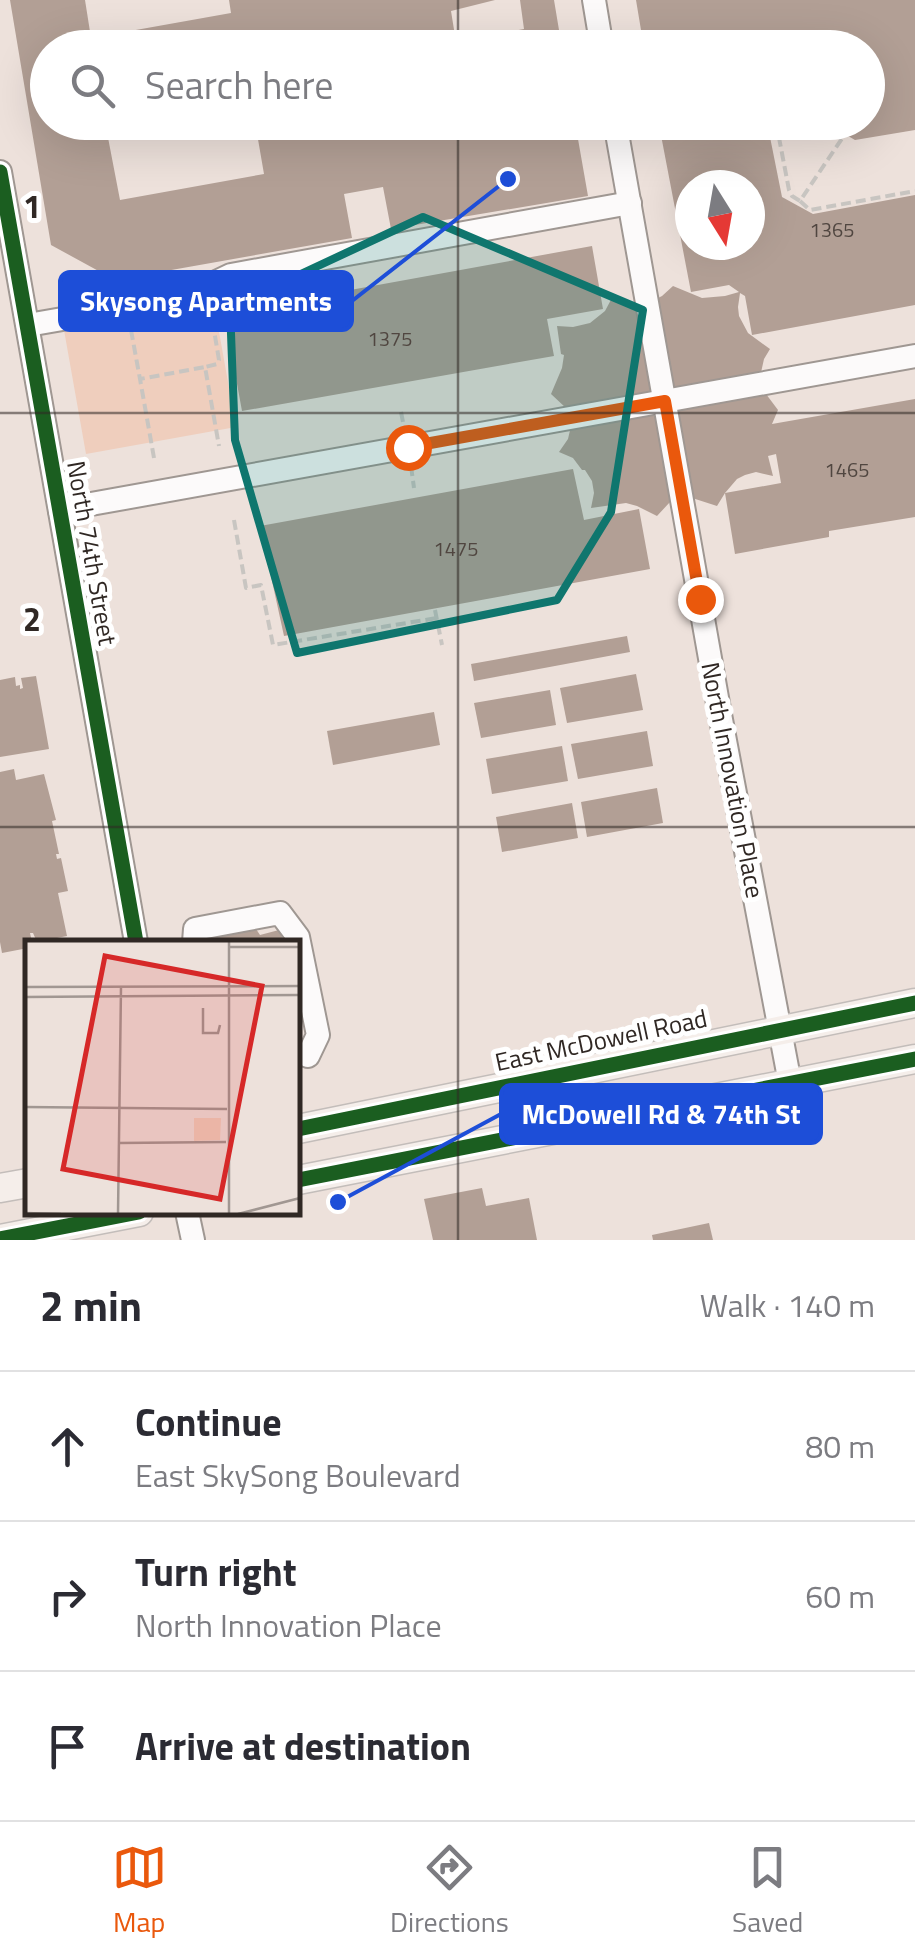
<!DOCTYPE html>
<html lang="en">
<head>
<meta charset="utf-8">
<style>
  :root { --surface:#fff; --page:#f2f2f3; --text:#2b2b33; --muted:#7c7c81; --line:#e1e1e2; --accent:#ea580c }
  body { margin:0; font-family:"Titillium Web",sans-serif; background:var(--page); color:var(--text) }
  .compass { position:absolute; left:675px; top:170px; width:90px; height:90px; border-radius:50%; background:var(--surface); box-shadow:0 10px 40px #0002; rotate:169deg }
  .stop { position:absolute; width:30px; height:30px; margin:-22px; border:8px solid #ea580c; border-radius:50%; background:#fff }
  .stop.end { background:#ea580c; border-color:#fff; box-shadow:0 2px 10px #0008 }
  .list { margin:0; padding:0; list-style:none }
  h2 { display:flex; justify-content:space-between; align-items:center; height:130px; margin:0; padding:0 40px; font-size:42px }
  h2 small { font-size:32px; font-weight:400; color:var(--muted) }
  .list li { display:grid; grid-template-columns:65px 1fr auto; gap:30px; align-items:center; box-sizing:border-box; height:150px; padding:0 40px; border-top:2px solid var(--line) }
  .list b { display:block; font-size:38px; white-space:nowrap }
  .list p { margin:0; font-size:32px; white-space:nowrap; color:var(--muted) }
  .list em { font-size:32px; font-style:normal; color:var(--muted) }
  .icon { flex:none; width:55px; height:55px; fill:none; stroke:currentColor; stroke-width:2; stroke-linecap:round; stroke-linejoin:round }
  .map { position:relative; flex:none; width:915px; height:1240px; overflow:hidden }
  .search { position:absolute; background:var(--surface); box-shadow:0 10px 40px #0002; left:30px; right:30px; top:30px; height:110px; display:flex; align-items:center; gap:25px; box-sizing:border-box; padding:0 35px; border-radius:55px; color:var(--muted); font-size:38px }
  .sheet { height:580px; background:var(--surface) }
  nav { display:flex; justify-content:space-around; align-items:center; box-sizing:border-box; height:140px; border-top:2px solid var(--line); background:var(--surface); font-size:28px; color:var(--muted) }
  nav a { display:grid; justify-items:center; gap:5px }
  nav .on { color:var(--accent) }
  .map>svg:first-child { display:block }
  .green { fill:#efcebd }
  .building { fill:#b29f95; fill-rule:evenodd }
  .lines { fill:none; stroke-linecap:round; stroke-linejoin:round }
  .minor-casing { stroke:#9f9792; stroke-width:26 }
  .major-casing { stroke:#c3bdba; stroke-width:31 }
  .path { stroke:#c8c5c1; stroke-width:4; stroke-dasharray:10 5; stroke-linecap:butt }
  .minor { stroke:#fcfafa; stroke-width:22 }
  .major { stroke:#f5eeea; stroke-width:28 }
  .cycleway-casing { stroke:#fff; stroke-width:21 }
  .cycleway { stroke:#1b5e20; stroke-width:15 }
  .route { stroke:#ea580c; stroke-width:12 }
  .marked { fill:#0f766e; fill-opacity:0.2; stroke:#0f766e; stroke-width:8; stroke-linejoin:round }
  .grid { fill:none; stroke:#302824; stroke-width:2.5; stroke-opacity:0.55 }
  .labels { text-anchor:middle; dominant-baseline:central; stroke-width:10; stroke-linejoin:round; paint-order:stroke }
  .number-label { font-size:20px; fill:#504640 }
  .street-label { font-size:25px; fill:#302824; stroke:#fff }
  .inset-road { fill:none; stroke:#a19792; stroke-width:2.5 }
  .view { fill:#d62828; fill-opacity:0.15; stroke:#d62828; stroke-width:5 }
  .inset-edge { fill:none; stroke:#302824; stroke-width:5 }
  .grid-label { font-size:32px; text-anchor:middle; font-weight:bold; fill:#302824; stroke:#fff; stroke-width:10; stroke-linejoin:round; paint-order:stroke }
  .leader { fill:none; stroke:#1d4ed8; stroke-width:4 }
  .callout-dot { fill:#1d4ed8; stroke:#fff; stroke-width:4 }
  .callout { fill:#1d4ed8; stroke:#1d4ed8; stroke-width:4 }
  .callout-label { font-size:28px; text-anchor:middle; font-weight:bold; fill:#fff }
</style>
</head>
<body>
<div class="map">
<svg width="915" height="1240" viewBox="0 0 915 1240">
  <rect width="100%" height="100%" fill="#ede1db"/>
  <polygon class="green" points="213,298 236,427 86,454 64,330 195,306"/>
  <g class="building">
    <polygon points="10,0 85,0 91,38 231,13 229,0 495,0 451,11 456,42 524,29 520,0 554,0 562,48 48,48 48,122 105,122 120,200 264,174 255,122 471,122 474,140 541,127 540,122 575,122 588,196 391,229 383,187 344,194 352,238 115,280 51,245"/>
    <polygon points="636,0 915,0 915,130 855,140 836,129 835,122 868,122 868,48 821,48 818,32 730,48 644,48"/>
    <path d="M699,122H767L782,197L813,214L915,195V305L752,335L745,296L740,293L738,307L739,316L748,333L770,349L764,359L760,377L766,394L778,410L772,424L915,399V517L829,531V537L735,554L725,493L717,506L686,496L670,502L657,516L637,506L626,503L591,508L594,493L592,481L585,470H582L573,458L559,452L568,439L571,426L566,408L551,394L562,368L564,355L561,354L557,326L573,327L590,323L605,311L613,296L626,302L644,305L662,296L673,286L702,298L725,296L739,292L729,285L691,292L660,130ZM690,185H750V245H690ZM776,454L781,483L725,493L737,479L745,475L756,472L773,476L768,456Z"/>
    <polygon points="592,246 603,309 547,319 554,356 242,411 224,313"/>
    <polygon points="573,469 584,520 639,509 650,569 284,636 260,526"/>
    <polygon points="627,636 630,652 474,681 471,664"/>
    <polygon points="636,674 643,710 567,723 560,688"/>
    <polygon points="36,676 49,749 0,757 0,680 15,677 16,686 20,685 20,689 23,688 21,678"/>
    <polygon points="550,690 556,725 481,738 474,703"/>
    <polygon points="434,712 440,745 333,765 327,731"/>
    <polygon points="647,731 653,766 578,779 571,744"/>
    <polygon points="562,746 568,781 492,794 486,759"/>
    <polygon points="14,769 16,780 44,774 56,820 52,821 59,854 56,854 57,859 61,858 68,891 58,893 67,936 37,942 33,933 30,933 32,942 28,942 28,948 2,953 0,942 0,772"/>
    <polygon points="657,788 663,823 587,837 581,802"/>
    <polygon points="572,803 578,838 502,852 496,817"/>
    <polygon points="256,929 260,935 279,930 284,942 207,942 207,938"/>
    <polygon points="482,1188 486,1206 529,1198 537,1240 433,1240 424,1199"/>
    <polygon points="344,1199 346,1207 332,1210 330,1202"/>
    <polygon points="709,1223 713,1240 653,1240 652,1235"/>
  </g>
  <g class="lines">
    <defs>
      <g id="minor">
        <polyline points="594,0 602,48"/>
        <polyline points="615,122 719,709 790,1083"/>
        <polyline points="0,172 136,942"/>
        <polyline points="28,325 183,298 231,275 630,203"/>
        <polyline points="60,511 91,504 915,356"/>
        <polyline points="194,942 195,929 280,913 298,937 318,1035 308,1056"/>
        <polyline points="187,1212 193,1240"/>
      </g>
      <g id="major">
        <polyline points="298,1129 915,1003"/>
        <polyline points="298,1180 915,1059"/>
        <polyline points="0,1188 28,1183"/>
        <polyline points="0,1239 139,1212"/>
      </g>
    </defs>
    <use href="#minor" class="minor-casing"/>
    <use href="#major" class="major-casing"/>
    <g class="path">
      <polyline points="761,42 762,48"/>
      <polyline points="776,122 789,190 792,196 800,201 845,134"/>
      <polyline points="800,201 810,210 915,191"/>
      <polyline points="210,306 219,360 217,364 205,367 219,446"/>
      <polyline points="131,330 140,379"/>
      <polyline points="401,412 404,427"/>
      <polyline points="154,458 140,379 205,367"/>
      <polyline points="411,466 414,488"/>
      <polyline points="234,520 246,588 261,585 273,645 437,618"/>
      <polyline points="435,610 442,645"/>
    </g>
    <use href="#minor" class="minor"/>
    <use href="#major" class="major"/>
    <defs>
      <g id="cycleway">
        <polyline points="0,172 136,942"/>
        <polyline points="298,1129 915,1003"/>
        <polyline points="298,1180 915,1059"/>
        <polyline points="0,1239 139,1212"/>
      </g>
    </defs>
    <use href="#cycleway" class="cycleway-casing"/>
    <use href="#cycleway" class="cycleway"/>
  </g>
  <g class="lines">
    <polyline class="route" points="408,447 665,401 700,599"/>
  </g>
  <path class="marked" d="M423,217L643,310L611,512L557,600L297,653L235,440L230,307Z"/>
  <path class="grid" d="M458,0V48M458,122V1240M0,413H915M0,827H915"/>
  <g class="labels">
    <g class="number-label">
      <text x="832" y="229">1365</text>
      <text x="390" y="338">1375</text>
      <text x="847" y="469">1465</text>
      <text x="456" y="548">1475</text>
    </g>
    <g class="street-label">
      <text transform="translate(92 553) rotate(80)">North 74th Street</text>
      <text transform="translate(733 780) rotate(79)">North Innovation Place</text>
      <text transform="translate(601 1040) rotate(-12)">East McDowell Road</text>
    </g>
  </g>
  <g transform="translate(25 940)">
    <rect width="275" height="275" fill="#ede1db"/>
    <path d="M169,178H196L195,200L169,201Z" fill="#efcebd"/>
    <path class="inset-road" d="M204,1V274M204,7H275M0,47L275,46M0,57L275,55M178,68V93H193L195,85M0,167L202,169M94,203L201,202M0,273L36,274M93,274L96,47M213,274L275,258"/>
    <path class="view" d="M80,16L237,46L195,259L38,229Z"/>
    <rect width="275" height="275" class="inset-edge"/>
  </g>
  <g class="grid-label">
    <text x="32" y="218">1</text>
    <text x="32" y="631">2</text>
  </g>
  <path class="leader" d="M508 179L352 301M338 1202L501 1114"/>
  <g class="callout-dot">
    <circle cx="508" cy="179" r="10"/>
    <circle cx="338" cy="1202" r="10"/>
  </g>
  <g class="callout">
    <rect x="60" y="272" width="292" height="58" rx="10"/>
    <rect x="501" y="1085" width="320" height="58" rx="10"/>
  </g>
  <g class="callout-label">
    <text x="206" y="311">Skysong Apartments</text>
    <text x="661" y="1124">McDowell Rd &amp; 74th St</text>
  </g>
</svg>
<svg class="compass" viewBox="-18 -18 36 36"><path d="M0-13l5 13h-10z" fill="#e53935"/><path d="M0 13l5-13h-10z" fill="#7c7c81"/></svg>
<div class="stop" style="left:408px;top:447px"></div>
<div class="stop end" style="left:700px;top:599px"></div>
<div class="search"><svg class="icon" aria-label="search" viewBox="0 0 24 24"><circle cx="10" cy="10" r="6"/><path d="M15 15l6 6"/></svg>Search here</div>
</div>
<section class="sheet">
<h2>2 min<small>Walk · 140 m</small></h2>
<ul class="list">
<li><svg class="icon" aria-label="ahead" viewBox="0 0 24 24"><path d="M12 20V5M6 11l6-6 6 6"/></svg><div><b>Continue</b><p>East SkySong Boulevard</p></div><em>80 m</em></li>
<li><svg class="icon" aria-label="right" viewBox="0 0 24 24"><path d="M7 20v-9h11M14 6l5 5-5 5"/></svg><div><b>Turn right</b><p>North Innovation Place</p></div><em>60 m</em></li>
<li><svg class="icon" aria-label="arrive" viewBox="0 0 24 24"><path d="M6 21V4h12l-3 4 3 4H6"/></svg><div><b>Arrive at destination</b></div></li>
</ul>
</section>
<nav>
<a class="on"><svg class="icon" aria-label="map" viewBox="0 0 24 24"><path d="M3 6l6-2 6 2 6-2v14l-6 2-6-2-6 2zM9 4v14M15 6v14"/></svg>Map</a>
<a><svg class="icon" aria-label="directions" viewBox="0 0 24 24"><path d="M12 3l9 9-9 9-9-9zM9 14v-3h6M13 9l2 2-2 2"/></svg>Directions</a>
<a><svg class="icon" aria-label="saved" viewBox="0 0 24 24"><path d="M7 4h10v16l-5-4-5 4z"/></svg>Saved</a>
</nav>
</body>
</html>
